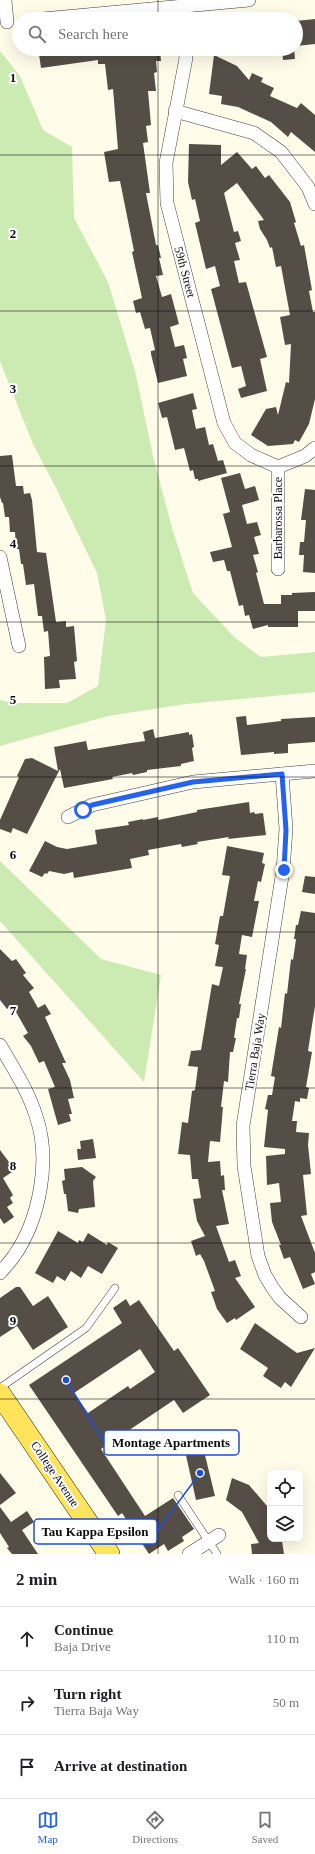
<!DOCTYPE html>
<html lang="en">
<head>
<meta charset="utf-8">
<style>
  :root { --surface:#fff; --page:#f6f6f6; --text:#202124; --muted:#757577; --line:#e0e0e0; --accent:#2563eb }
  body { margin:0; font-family:Georgia,serif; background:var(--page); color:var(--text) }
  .controls { position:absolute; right:12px; bottom:12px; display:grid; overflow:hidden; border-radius:8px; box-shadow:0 4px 16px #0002 }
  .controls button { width:36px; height:36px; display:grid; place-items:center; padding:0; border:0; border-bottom:1px solid var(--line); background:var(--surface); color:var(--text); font:20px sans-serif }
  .stop { position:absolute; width:12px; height:12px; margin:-9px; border:3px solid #2563eb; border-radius:50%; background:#fff }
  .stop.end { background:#2563eb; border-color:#fff; box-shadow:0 1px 4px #0008 }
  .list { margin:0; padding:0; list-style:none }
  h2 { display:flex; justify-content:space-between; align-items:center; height:52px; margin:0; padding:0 16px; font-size:17px }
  h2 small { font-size:13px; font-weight:400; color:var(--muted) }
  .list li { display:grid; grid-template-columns:26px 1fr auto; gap:12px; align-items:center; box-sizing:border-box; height:64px; padding:0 16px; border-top:1px solid var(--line) }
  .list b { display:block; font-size:15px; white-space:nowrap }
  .list p { margin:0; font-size:13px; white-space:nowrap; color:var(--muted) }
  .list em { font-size:13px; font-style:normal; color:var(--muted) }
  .icon { flex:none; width:22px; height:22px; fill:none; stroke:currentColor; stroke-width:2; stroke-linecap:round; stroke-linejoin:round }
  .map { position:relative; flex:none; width:315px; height:1554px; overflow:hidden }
  .search { position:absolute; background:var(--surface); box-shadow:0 4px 16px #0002; left:12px; right:12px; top:12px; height:44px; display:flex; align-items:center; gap:10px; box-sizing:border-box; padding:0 14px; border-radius:22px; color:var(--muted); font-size:15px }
  .sheet { height:244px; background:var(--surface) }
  nav { display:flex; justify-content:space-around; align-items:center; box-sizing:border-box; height:56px; border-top:1px solid var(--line); background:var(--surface); font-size:11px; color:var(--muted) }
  nav a { display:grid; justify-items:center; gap:2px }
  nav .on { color:var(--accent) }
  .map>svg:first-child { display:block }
  .green { fill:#cbebb2 }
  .building { fill:#554e47; fill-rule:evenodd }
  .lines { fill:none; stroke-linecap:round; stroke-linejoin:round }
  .lane-casing { stroke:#3f3f3f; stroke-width:8 }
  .street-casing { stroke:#3f3f3f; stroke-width:14 }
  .primary-casing { stroke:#1d1d1d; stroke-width:22 }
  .lane { stroke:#fff; stroke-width:7 }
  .street { stroke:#fff; stroke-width:13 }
  .primary { stroke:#ffe35a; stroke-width:21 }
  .route { stroke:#2563eb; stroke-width:5 }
  .grid { fill:none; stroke:#0c0c0c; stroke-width:1; stroke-opacity:0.55 }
  .labels { text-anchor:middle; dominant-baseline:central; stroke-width:4; stroke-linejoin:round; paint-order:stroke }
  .street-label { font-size:12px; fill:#0c0c0c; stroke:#fff }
  .grid-label { font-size:13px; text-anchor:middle; font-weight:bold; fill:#0c0c0c; stroke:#fff; stroke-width:4; stroke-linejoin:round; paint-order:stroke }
  .leader { fill:none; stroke:#1d4ed8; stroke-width:1.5 }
  .callout-dot { fill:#1d4ed8; stroke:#fff; stroke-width:1.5 }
  .callout { fill:#fff; stroke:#1d4ed8; stroke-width:1.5 }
  .callout-label { font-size:13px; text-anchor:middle; font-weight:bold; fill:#0c0c0c }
</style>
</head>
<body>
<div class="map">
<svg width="315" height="1554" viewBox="0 0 315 1554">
  <rect width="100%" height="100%" fill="#fffcea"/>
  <g class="green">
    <polygon points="0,51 20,76 43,130 72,147 74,218 108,282 135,371 153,456 172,528 193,593 235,638 261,657 315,652 315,692 186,704 108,716 0,746 0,700 13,703 67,703 98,686 106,620 97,573 56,488 33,444 0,361"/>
    <polygon points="0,861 101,959 161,975 144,1082 0,921"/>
  </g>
  <g class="building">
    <polygon points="315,19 315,44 296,46 296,21"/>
    <polygon points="42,49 160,49 161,61 156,61 157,72 154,73 156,91 148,91 151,125 146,126 148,142 143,143 150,193 146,193 156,245 158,245 161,258 159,258 163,275 156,276 162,297 171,294 179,324 170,327 175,347 184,345 187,358 183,359 187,376 158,383 151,354 151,351 155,350 150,328 145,329 140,312 136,313 133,301 142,298 132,252 134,251 120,181 109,182 104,152 118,149 113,89 108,90 105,64 98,64 98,60 41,68 39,54 43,54"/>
    <polygon points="282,49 294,49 295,59 283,60"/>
    <polygon points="214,55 237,66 249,80 252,73 263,78 261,82 274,88 270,96 297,108 301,103 315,115 315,152 291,132 288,137 271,122 238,107 221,104 222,96 209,94"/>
    <polygon points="189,144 221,145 221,165 237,152 252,169 256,166 265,178 269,175 290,202 296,222 294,223 301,246 304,245 312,290 309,291 313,312 315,312 315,399 309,424 299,442 295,440 293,444 268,446 251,435 266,409 276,407 278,415 286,382 289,383 291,344 285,345 280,317 290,315 281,266 276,267 272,247 270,248 267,240 260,229 258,221 264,220 237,183 224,193 234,232 238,231 241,241 235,243 240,260 234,261 239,283 246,282 267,357 260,359 267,391 241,398 238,389 246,386 241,366 232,368 211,289 220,286 215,266 206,269 195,223 200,221 195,199 192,200 188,182"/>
    <polygon points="193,393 197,409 192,410 196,429 205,427 209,445 213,444 218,461 223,460 227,473 198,481 198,479 195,479 193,470 190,471 184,448 175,450 167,417 162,418 158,403"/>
    <polygon points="12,455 16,486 23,486 24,494 30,493 32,500 37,552 46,553 56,622 66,621 66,627 74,626 77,661 74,662 76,679 59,680 60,688 45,689 44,657 50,656 48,631 44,632 42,616 38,616 34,584 26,585 23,564 21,564 19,549 16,549 15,532 10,532 9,517 5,517 3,503 2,503 0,497 0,456"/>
    <polygon points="240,473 245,489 255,486 259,500 242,505 247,524 257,522 261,535 254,537 259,554 253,555 258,572 256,573 264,604 281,604 281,595 292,595 292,593 315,592 315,611 298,611 298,627 268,627 268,625 253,629 249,615 245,616 243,605 239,606 230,571 227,571 224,560 213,562 210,552 232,547 223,514 230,512 221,478"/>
    <polygon points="305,489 315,490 315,573 303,572 304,555 299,555 300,542 304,542 306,520 301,520"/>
    <polygon points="246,716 247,725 281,721 281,719 315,717 315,742 288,744 288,753 274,754 274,752 241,755 236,717"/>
    <polygon points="153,729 155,738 189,732 189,735 192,734 194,747 192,748 194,761 181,764 181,766 147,770 147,772 133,775 132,773 112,777 113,779 64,788 60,769 27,834 13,828 11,833 0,829 0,820 19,777 17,776 25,759 32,758 58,771 54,747 86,741 88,750 131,743 145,741 143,732"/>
    <polygon points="249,802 250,813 254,812 255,814 263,813 266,835 228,839 229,837 197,842 198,844 182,847 181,844 148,850 149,855 130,859 132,868 74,878 73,872 64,874 49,871 47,874 45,873 42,877 29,871 45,841 57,847 67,849 97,844 95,830 129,825 128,822 143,819 143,820 158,817 158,820 197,812 197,810"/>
    <polygon points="227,846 264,853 262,863 265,864 261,882 258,881 254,901 259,901 252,937 242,935 239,954 247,955 245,969 246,969 239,1004 241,1004 239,1018 237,1018 234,1038 236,1038 233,1052 230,1052 228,1082 224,1081 221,1107 223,1107 220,1142 210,1141 208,1162 220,1161 221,1176 224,1175 225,1190 222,1190 229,1224 216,1226 229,1262 235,1260 241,1276 235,1278 255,1307 236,1320 235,1318 227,1323 217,1309 211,1292 215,1291 204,1261 200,1254 196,1256 191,1241 205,1236 197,1221 193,1199 201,1198 198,1179 192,1179 190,1155 178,1154 182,1122 188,1123 192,1091 195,1090 198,1067 188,1066 191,1051 201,1050 212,984 219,986 223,967 215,966 219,945 215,944 220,916 223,916 230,876 222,875"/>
    <polygon points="305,876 315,877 315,894 302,892"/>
    <polygon points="301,911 315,913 315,1006 308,1051 312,1052 306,1087 309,1088 307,1099 300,1098 300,1102 295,1101 292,1121 297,1121 296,1132 309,1133 308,1145 311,1174 303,1175 307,1215 301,1216 315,1253 315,1272 311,1274 315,1284 303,1289 290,1257 284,1259 279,1245 281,1245 272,1222 270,1203 281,1202 279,1183 267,1185 266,1156 285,1154 285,1149 264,1147 268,1110 265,1109 268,1095 272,1095 275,1077 271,1076 279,1027 281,1028 285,993 287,994 291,959 293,960 296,939 294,939 296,925 298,925"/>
    <polygon points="0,949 12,961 16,959 26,973 23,975 34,988 29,992 38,1008 45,1004 51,1014 45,1017 66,1063 62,1063 70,1080 74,1098 68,1099 72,1114 69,1114 71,1121 58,1125 48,1089 55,1087 44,1061 39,1063 31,1046 23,1036 28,1033 12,1005 7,1009 0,1000"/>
    <polygon points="93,1139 96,1158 78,1160 77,1149 81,1149 80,1141"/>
    <polygon points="0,1150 15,1170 3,1178 13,1195 10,1198 13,1203 7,1207 14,1217 4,1224 0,1218"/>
    <polygon points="82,1167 96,1177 93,1181 95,1207 79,1209 78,1213 68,1211 66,1194 64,1194 62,1181 65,1180 64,1169"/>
    <polygon points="58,1231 78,1243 79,1240 83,1242 88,1233 107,1245 108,1242 118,1248 102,1274 88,1266 81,1278 71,1271 65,1281 57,1276 53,1283 35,1273"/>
    <polygon points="16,1287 20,1287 33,1306 48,1296 68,1327 33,1350 17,1326 0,1337 0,1298"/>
    <path d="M126,1299L130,1306L139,1300L174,1351L178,1348L210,1395L183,1413L174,1400L101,1449L145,1516L173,1498L194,1529L182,1537L184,1541L168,1551L164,1544L149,1554L122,1513L118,1516L29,1385L122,1323L113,1308ZM140,1349L155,1372L130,1389L128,1386L88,1413L74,1393Z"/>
    <polygon points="255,1323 297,1353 315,1348 291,1387 285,1382 281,1388 263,1376 268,1368 240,1349"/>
    <polygon points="203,1447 215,1496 196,1500 185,1451"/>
    <polygon points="0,1473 16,1493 0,1505"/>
    <polygon points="232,1478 249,1485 267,1506 270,1506 270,1539 282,1541 284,1554 252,1554 251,1544 259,1543 242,1512 226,1500"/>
    <polygon points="0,1507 11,1522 27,1511 34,1522 22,1530 38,1554 12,1554 7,1548 9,1547 0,1533"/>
  </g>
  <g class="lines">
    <defs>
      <g id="lane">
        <polyline points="0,1388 86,1328 115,1288"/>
        <polyline points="178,1495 217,1554"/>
      </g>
      <g id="street">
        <polyline points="5,0 7,22"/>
        <polyline points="43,19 249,0"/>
        <polyline points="185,49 186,58 166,163 167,203 224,423 235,443 251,455 278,467"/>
        <polyline points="175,111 254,133 281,152 308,187 315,204"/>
        <polyline points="278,467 305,456 315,448"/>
        <polyline points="0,557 19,646"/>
        <polyline points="278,569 278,467"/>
        <polyline points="282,774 286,829 283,870 243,1126 244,1166 258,1256 265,1275 272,1287 280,1298 301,1317"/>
        <polyline points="68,817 92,805 193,782 315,771"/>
        <path d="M0,1045C13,1068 28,1090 36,1116C51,1159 40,1219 14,1256C10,1262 5,1267 0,1273"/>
        <polyline points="189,1554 219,1535"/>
      </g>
      <polyline id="primary" points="0,1394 109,1554"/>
    </defs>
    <use href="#lane" class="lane-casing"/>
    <use href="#street" class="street-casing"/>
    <use href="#primary" class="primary-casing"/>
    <use href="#lane" class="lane"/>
    <use href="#street" class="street"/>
    <use href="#primary" class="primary"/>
  </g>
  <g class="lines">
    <polyline class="route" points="83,810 92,805 193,782 282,774 286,830 284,870"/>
  </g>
  <path class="grid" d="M158,0V19M158,49V1554M0,155H315M0,311H315M0,466H315M0,622H315M0,777H315M0,932H315M0,1088H315M0,1243H315M0,1399H315"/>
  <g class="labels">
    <g class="street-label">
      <text transform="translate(185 272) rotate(75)">59th Street</text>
      <text transform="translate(278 518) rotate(-90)">Barbarossa Place</text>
      <text transform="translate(255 1052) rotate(-81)">Tierra Baja Way</text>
      <text transform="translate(55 1474) rotate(56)">College Avenue</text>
    </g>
  </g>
  <g class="grid-label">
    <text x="13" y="82">1</text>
    <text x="13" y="238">2</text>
    <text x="13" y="393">3</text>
    <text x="13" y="548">4</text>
    <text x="13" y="704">5</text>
    <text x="13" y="859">6</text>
    <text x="13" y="1015">7</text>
    <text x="13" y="1170">8</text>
    <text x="13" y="1325">9</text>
  </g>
  <path class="leader" d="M66 1380L104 1442M200 1473L157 1531"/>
  <g class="callout-dot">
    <circle cx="66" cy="1380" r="4"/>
    <circle cx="200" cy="1473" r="4"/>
  </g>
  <g class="callout">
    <rect x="104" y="1430" width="135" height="25" rx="4"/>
    <rect x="34" y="1519" width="123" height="25" rx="4"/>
  </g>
  <g class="callout-label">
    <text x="171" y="1447">Montage Apartments</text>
    <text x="95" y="1536">Tau Kappa Epsilon</text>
  </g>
</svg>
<div class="controls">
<button><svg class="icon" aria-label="locate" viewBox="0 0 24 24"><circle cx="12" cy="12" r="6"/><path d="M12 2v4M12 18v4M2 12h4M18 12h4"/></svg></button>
<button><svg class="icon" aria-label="layers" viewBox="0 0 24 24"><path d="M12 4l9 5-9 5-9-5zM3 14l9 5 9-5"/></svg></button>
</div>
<div class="stop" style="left:83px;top:810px"></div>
<div class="stop end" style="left:284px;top:870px"></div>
<div class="search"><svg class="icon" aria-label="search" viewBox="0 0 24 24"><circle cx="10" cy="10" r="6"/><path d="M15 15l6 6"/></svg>Search here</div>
</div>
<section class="sheet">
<h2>2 min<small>Walk · 160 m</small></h2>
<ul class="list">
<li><svg class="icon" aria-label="ahead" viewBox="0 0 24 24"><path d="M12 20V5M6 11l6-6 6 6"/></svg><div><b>Continue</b><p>Baja Drive</p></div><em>110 m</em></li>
<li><svg class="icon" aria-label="right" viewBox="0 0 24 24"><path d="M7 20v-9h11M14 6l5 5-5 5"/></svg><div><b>Turn right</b><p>Tierra Baja Way</p></div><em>50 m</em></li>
<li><svg class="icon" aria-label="arrive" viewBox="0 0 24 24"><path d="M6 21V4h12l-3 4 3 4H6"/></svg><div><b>Arrive at destination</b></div></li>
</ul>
</section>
<nav>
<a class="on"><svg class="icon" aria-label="map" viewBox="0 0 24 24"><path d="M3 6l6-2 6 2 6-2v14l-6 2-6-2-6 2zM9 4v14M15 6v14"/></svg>Map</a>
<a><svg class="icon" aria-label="directions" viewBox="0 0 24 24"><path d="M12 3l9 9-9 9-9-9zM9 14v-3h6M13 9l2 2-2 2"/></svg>Directions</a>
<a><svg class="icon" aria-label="saved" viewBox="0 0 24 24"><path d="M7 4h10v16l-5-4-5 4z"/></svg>Saved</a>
</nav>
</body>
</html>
